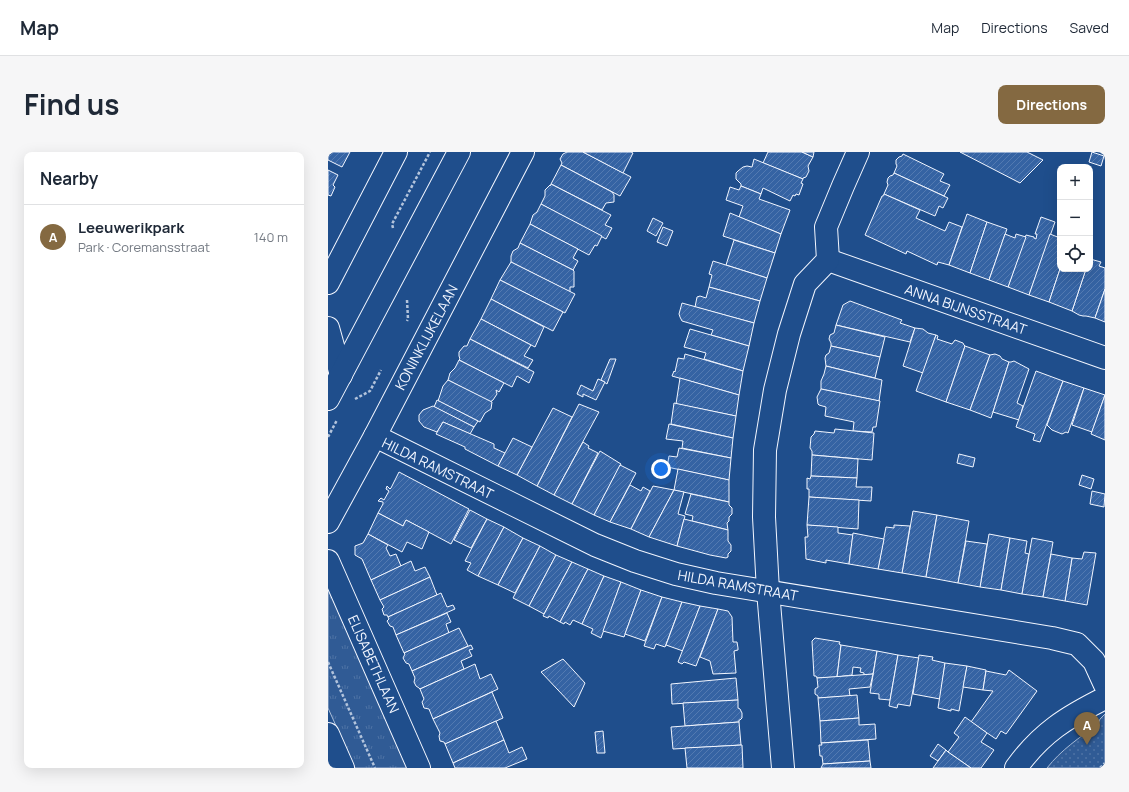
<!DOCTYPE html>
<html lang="en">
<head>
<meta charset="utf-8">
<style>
  :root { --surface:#fff; --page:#f6f6f7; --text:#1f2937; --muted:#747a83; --line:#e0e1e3; --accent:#846941 }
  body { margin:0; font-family:Manrope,sans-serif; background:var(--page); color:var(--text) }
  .controls { position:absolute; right:12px; top:12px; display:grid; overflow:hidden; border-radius:8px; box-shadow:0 4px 16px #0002 }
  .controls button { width:36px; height:36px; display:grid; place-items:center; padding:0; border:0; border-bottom:1px solid var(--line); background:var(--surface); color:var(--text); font:20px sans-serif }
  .you { position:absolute; left:333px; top:317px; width:14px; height:14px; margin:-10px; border:3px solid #fff; border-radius:50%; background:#1a73e8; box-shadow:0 0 0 6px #1a73e833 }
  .badge { display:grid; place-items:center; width:26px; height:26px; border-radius:50%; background:var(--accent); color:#fff; font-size:13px; font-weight:700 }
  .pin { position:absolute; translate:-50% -33px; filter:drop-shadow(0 1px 2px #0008) }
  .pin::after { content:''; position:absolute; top:21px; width:14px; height:12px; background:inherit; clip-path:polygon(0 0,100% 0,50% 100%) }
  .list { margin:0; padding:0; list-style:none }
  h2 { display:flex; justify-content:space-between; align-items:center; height:52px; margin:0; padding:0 16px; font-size:17px }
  h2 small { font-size:13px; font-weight:400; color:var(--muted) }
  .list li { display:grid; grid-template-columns:26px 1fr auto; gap:12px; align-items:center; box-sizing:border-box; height:64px; padding:0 16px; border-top:1px solid var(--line) }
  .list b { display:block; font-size:15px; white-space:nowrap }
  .list p { margin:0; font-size:13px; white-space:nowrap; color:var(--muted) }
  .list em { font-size:13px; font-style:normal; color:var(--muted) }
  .icon { flex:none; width:22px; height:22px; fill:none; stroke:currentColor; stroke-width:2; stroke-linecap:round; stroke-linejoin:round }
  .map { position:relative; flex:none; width:777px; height:616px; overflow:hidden; border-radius:8px }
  header { display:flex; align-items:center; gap:24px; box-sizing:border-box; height:56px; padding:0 20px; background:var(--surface); border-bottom:1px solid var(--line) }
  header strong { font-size:19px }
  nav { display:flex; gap:22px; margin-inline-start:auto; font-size:14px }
  .intro { display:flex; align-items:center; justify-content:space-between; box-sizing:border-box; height:96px; padding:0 24px }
  h1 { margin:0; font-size:28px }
  .button { padding:10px 18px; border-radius:8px; background:var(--accent); color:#fff; font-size:14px; font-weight:700 }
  main { display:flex; gap:24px; padding:0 24px }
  aside { flex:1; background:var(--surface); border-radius:8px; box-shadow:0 4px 16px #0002 }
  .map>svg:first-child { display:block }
  .grass { fill:url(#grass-tufts); stroke:#a8bbd7 }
  .park { fill:url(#park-dots); stroke:#a8bbd7 }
  .building { fill:url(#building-hatch); stroke:#f2f6ff }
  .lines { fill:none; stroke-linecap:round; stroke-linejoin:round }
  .minor-casing { stroke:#f2f6ff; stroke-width:24 }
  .major-casing { stroke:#f2f6ff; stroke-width:24 }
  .path { stroke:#b3c4dc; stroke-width:2.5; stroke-dasharray:3 2; stroke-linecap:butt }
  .minor { stroke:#1f4e8c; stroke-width:22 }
  .major { stroke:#1f4e8c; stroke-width:22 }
  .labels { text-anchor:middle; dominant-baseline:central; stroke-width:3; stroke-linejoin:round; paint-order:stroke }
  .street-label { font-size:14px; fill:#f2f6ff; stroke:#1f4e8c }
</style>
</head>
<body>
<header>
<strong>Map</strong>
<nav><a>Map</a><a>Directions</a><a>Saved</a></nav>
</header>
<div class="intro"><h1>Find us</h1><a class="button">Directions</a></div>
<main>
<aside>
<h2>Nearby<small></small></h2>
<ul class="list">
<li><span class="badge">A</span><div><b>Leeuwerikpark</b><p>Park · Coremansstraat</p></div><em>140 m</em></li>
</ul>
</aside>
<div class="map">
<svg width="777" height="616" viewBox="0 0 777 616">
  <defs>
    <pattern id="grass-tufts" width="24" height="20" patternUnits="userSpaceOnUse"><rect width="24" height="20" fill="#305b95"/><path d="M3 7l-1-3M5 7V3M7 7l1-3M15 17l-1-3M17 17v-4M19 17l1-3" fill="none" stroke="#4e73a5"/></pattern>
    <pattern id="park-dots" width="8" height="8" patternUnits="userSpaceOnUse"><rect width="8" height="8" fill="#305b95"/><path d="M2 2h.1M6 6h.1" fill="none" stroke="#4e73a5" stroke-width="1.8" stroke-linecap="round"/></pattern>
    <pattern id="building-hatch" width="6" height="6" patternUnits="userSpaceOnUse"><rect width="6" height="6" fill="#3563a3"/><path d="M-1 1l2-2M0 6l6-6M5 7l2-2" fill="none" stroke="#537ab1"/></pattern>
  </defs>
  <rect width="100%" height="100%" fill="#1f4e8c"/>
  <polygon class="grass" points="0,435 80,616 27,616 0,556"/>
  <path class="park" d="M777,562V616H719C733,598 751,586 770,572L772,567Z"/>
  <g class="building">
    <polygon points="0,0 22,0 14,15 0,8"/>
    <polygon points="239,0 255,0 303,25 292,44 233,13 234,11 232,7 235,2"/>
    <polygon points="255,0 303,0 305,1 295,21"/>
    <polygon points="440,0 474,0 485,5 480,14 481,19 478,25 475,26 475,27 435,11"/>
    <polygon points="474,0 486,0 485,5"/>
    <polygon points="632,0 699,0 715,8 692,31"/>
    <polygon points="764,0 776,4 773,14 761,10"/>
    <polygon points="575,2 616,22 612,29 622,33 616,44 566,21 569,14 568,12 568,8 571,5 574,4"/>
    <polygon points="426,7 475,27 473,31 475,32 471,43 468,42 467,44 465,43 462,49 435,36 433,42 413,34 413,32 408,27 408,21 410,19 415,15 419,14 424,15"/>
    <polygon points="233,13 284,40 286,43 286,50 278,51 274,58 223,32"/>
    <polygon points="0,18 10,23 5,33 7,35 3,44 0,43"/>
    <polygon points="566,21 620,46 615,56 611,54 607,64 556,42 560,33 559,30 560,26 562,24 565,23"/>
    <polygon points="223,32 283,63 277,73 284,76 278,87 213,52 217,44 217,38 222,33 222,34"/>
    <polygon points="413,34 433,42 431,47 462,58 453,82 411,65 415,54 398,48 402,35 411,38"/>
    <polygon points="556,42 592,58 588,66 617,79 621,70 634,75 621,113 610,110 609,113 579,99 578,102 537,83 554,44 555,44"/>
    <polygon points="213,52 274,84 269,94 267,93 261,103 202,72 205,63 209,60"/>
    <polygon points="402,61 453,82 447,101 395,84"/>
    <polygon points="639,62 659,70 642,121 621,113"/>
    <polygon points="713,65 727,70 701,143 680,135 698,83 706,85 706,86 708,87 709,82 707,82"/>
    <polygon points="325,66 335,71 328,84 319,79"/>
    <polygon points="659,70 679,77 661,128 642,121"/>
    <polygon points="202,72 250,97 245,106 250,109 245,118 192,91"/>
    <polygon points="335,75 345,79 339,94 329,90"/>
    <polygon points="677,82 687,86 688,82 698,85 680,135 661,128"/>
    <polygon points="722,82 732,86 732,117 721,150 701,143"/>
    <polygon points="406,88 447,101 439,126 398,113"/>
    <polygon points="192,91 245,118 246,119 246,135 242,135 242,140 183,110 183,104 185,99 190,96"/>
    <polygon points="762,107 773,110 771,114 777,116 777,137 767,166 758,164 755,164 751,163 744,159 758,117 762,117"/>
    <polygon points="385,109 439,126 432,149 381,135 384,123 381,122"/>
    <polygon points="183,110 247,142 237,161 172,128"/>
    <polygon points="732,117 758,117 744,159 721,150"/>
    <polygon points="172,128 235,160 225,179 163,147"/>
    <polygon points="381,135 432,149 426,171 367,155 369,145 372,144 378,146"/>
    <polygon points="777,137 777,170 767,166"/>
    <polygon points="163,147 216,175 207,195 153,167"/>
    <polygon points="522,149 574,168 572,171 587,176 582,190 508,173 515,153"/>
    <polygon points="354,151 426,171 421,194 383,183 385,178 354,169 352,165 351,162"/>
    <polygon points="153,167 203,193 196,204 205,208 200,216 142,187"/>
    <polygon points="508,173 557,185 552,205 503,194 503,191 501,187 502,183 506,181"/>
    <polygon points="587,176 595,177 600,181 608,183 595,221 575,214"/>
    <polygon points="362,177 421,194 415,219 376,207 378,201 356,195"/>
    <polygon points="608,183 610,184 609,187 624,192 627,188 635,191 636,193 637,194 618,250 588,239"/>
    <polygon points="142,187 206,220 201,231 189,224 184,235 131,208 132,207 131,204 131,200 136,194 139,194"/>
    <polygon points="503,194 552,205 547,226 498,214 497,206 498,203 501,201"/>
    <polygon points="637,194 662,203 642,258 618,250"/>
    <polygon points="357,202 415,219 411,243 344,224 346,219 347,220 350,206 356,207"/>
    <polygon points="667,202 672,204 674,207 681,210 663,266 642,258 662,203"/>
    <polygon points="282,207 288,207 279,232 273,228"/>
    <polygon points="131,208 176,231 171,240 168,238 169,242 165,248 162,250 120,228 122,221 127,216"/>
    <polygon points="686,209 701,217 689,251 695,254 691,268 665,260 681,210 683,210"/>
    <polygon points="498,214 554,228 551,249 493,237 493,229 496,222"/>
    <polygon points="708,219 735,229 712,290 705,288 707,282 688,275"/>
    <polygon points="352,226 411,243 408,264 348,252"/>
    <polygon points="270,227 277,230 268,248 255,242 255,245 249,242 253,233 265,239"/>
    <polygon points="120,228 164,250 163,257 157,261 152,270 110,249 115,234"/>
    <polygon points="735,229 756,236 740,281 738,280 734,282 724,278 719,273"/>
    <polygon points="756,236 777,243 764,280 744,273"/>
    <polygon points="493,237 552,249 548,275 545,275 544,280 525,279 526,270 497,264 498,255 491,253 490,252 489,245"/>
    <polygon points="777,243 777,288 763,282"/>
    <polygon points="109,248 150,269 146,275 106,255"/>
    <polygon points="346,251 408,264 405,286 343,272"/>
    <polygon points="251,252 271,260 226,343 209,334"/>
    <polygon points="105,254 146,275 142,282 115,270 109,280 96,275 91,269 91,263 95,258"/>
    <polygon points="225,256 244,265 209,334 189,323"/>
    <polygon points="115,270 166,292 166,296 177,301 170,314 137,297 137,295 108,282"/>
    <polygon points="341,272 405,286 403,306 354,296 355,289 338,287"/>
    <polygon points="507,277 546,281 544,308 484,303 484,299 482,296 483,285 486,282 487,279 506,281"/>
    <polygon points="185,286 204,295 189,323 170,314"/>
    <polygon points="255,290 261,294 260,296 270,301 244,352 226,343"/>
    <polygon points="351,296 403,306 401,328 339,315 341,304 349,305"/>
    <polygon points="272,299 293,312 266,363 244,352"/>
    <polygon points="631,302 647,306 645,315 629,311"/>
    <polygon points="484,303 530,307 529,326 483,324"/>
    <polygon points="292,313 308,321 282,370 266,363"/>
    <polygon points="350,317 401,328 401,350 346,338"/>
    <polygon points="71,320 141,357 123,392 78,368 75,374 50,361 55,352 55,350 50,349 53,346 56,348 61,339 58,337 59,334 62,337 63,336"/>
    <polygon points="754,323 766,327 763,337 751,333"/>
    <polygon points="483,324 529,326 528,335 544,335 543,349 481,345 481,337 479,337 479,326 482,327"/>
    <polygon points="302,333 313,339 315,335 322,339 303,377 282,370"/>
    <polygon points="325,334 346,338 321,385 303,377"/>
    <polygon points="346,338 356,340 350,362 357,364 349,394 321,385"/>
    <polygon points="764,339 777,342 776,355 762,352"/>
    <polygon points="363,342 401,350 401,353 404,356 404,362 401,365 401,369 399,371 400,378 364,369 365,364 357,362"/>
    <polygon points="481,345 531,348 530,377 479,373"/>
    <polygon points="142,358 159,367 143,396 126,388"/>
    <polygon points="585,359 609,363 598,425 574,421"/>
    <polygon points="50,361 75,374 78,368 101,380 94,397 79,390 74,400 40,382"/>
    <polygon points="609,363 641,369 630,431 598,425"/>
    <polygon points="159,367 176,375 150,424 139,418 143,411 137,409"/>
    <polygon points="356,367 400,378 400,389 403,393 403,399 400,402 400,405 398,406 382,403 349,394"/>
    <polygon points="479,373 510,375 510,381 525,383 521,412 498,408 498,411 478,407 477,385 480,385"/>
    <polygon points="566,373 582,374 574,421 550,417 558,375 566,376"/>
    <polygon points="176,375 195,386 170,433 150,424"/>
    <polygon points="525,381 556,387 550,417 521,412"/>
    <polygon points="40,382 60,393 58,396 62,404 68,402 73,414 43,428 34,407 27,403 27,394 35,391"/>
    <polygon points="661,382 682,386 673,438 652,435"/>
    <polygon points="195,386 212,394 187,441 170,433"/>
    <polygon points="682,386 699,389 697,401 701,402 694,442 673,438"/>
    <polygon points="704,386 725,390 715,445 694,442"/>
    <polygon points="638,389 659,392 652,435 630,431"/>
    <polygon points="212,394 228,403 201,454 185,446"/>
    <polygon points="756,400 768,401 759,453 737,449 744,406 754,407"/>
    <polygon points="723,402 744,406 737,449 715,445"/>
    <polygon points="228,403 244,410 216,462 201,454"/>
    <polygon points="83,409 87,419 97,415 102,425 52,448 43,428"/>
    <polygon points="244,410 260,417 232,470 221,464 220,466 215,464"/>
    <polygon points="260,417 276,424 254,472 245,468 242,473 237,470 236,472 232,470"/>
    <polygon points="276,424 293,430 273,486 263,481 265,477 254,472"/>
    <polygon points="102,425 109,443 60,465 59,463 56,463 54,457 56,455 52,448"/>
    <polygon points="293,430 313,438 296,485 275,479"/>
    <polygon points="313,438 334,445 317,489 297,482"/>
    <polygon points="113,441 119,455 125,453 127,457 68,483 65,475 62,474 59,469 61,467 60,465"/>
    <polygon points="334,445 354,450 337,495 328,492 326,497 316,494"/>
    <polygon points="354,450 372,454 355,499 338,493"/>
    <polygon points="372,454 390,457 368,514 356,510 354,512 350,510"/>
    <polygon points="390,457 400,459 404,465 405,490 409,490 410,496 410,498 406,499 408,521 385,522 382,509 372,505"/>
    <polygon points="119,461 123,470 118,472 121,481 76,501 68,483"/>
    <polygon points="131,476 140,494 84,519 81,512 78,511 75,506 77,502 76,501"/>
    <polygon points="487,486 512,490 511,492 513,493 509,525 489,526 488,524 486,524 484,489"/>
    <polygon points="143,493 145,497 141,498 144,504 133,509 136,517 92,537 91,536 88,534 86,530 87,526 84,519"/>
    <polygon points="513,493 549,499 545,522 536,523 536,521 532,520 533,516 525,515 524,523 509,525"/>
    <polygon points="549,499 570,503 562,548 551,547 551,542 542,541"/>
    <polygon points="570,503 591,506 582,554 570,552 569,556 561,554"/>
    <polygon points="591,503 605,505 604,508 617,511 612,547 585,542"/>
    <polygon points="235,507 257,531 246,555 213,520"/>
    <polygon points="617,511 639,514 631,559 623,557 623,559 610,556"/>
    <polygon points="147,512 152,527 163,522 170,537 105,567 101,557 96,556 94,550 96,547 92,537"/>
    <polygon points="639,514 658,518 655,538 635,535"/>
    <polygon points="681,518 709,539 678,582 673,579 668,587 643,570 665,539 655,538 658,519 678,523"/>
    <polygon points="545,522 542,535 521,537 522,544 490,546 490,544 487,542 487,537 490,535 489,526"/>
    <polygon points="408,526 410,548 344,552 343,532"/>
    <polygon points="164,540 175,566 117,592 116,590 112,589 111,584 112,581 105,567"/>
    <polygon points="529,543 531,566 492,569 490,546"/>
    <polygon points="410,548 410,556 412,557 414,561 414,566 412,568 411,568 411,570 357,574 355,551"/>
    <polygon points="637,565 659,581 653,590 666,598 653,616 643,616 620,600 631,585 626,581"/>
    <polygon points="531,566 531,573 547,572 548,587 493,591 492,569"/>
    <polygon points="168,569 176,588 125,611 117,592"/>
    <polygon points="411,570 413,593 345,597 343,575"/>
    <polygon points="275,579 277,601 269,601 267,580"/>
    <polygon points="176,588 181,601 194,595 199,607 177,616 127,616 125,611"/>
    <polygon points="540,588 542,609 495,612 494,604 492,604 491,593 494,593 493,591"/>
    <polygon points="610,592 618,598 610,609 602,604"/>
    <polygon points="414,593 415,616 359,616 357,596"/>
    <polygon points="618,598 620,600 643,616 605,616"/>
    <polygon points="542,609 543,616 493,616 495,612"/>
  </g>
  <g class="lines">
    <defs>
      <g id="minor">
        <polyline points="500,108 777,206"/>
        <polyline points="0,131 68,0"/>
        <polyline points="0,176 13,223"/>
        <polyline points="0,247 131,0"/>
        <polyline points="47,284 267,393 307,409 348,422 388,431 724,486 749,492 766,509 777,533"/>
        <polyline points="0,370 47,284 195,0"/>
        <polyline points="455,616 440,439 436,365 437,298 447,238 461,182 477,132 500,108 498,75 515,34 530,0"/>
        <path d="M688,616C713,581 739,565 777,546"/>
      </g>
      <g id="major">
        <polyline points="0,409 91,616"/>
        <polyline points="0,582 15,616"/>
      </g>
    </defs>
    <use href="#minor" class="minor-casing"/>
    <use href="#major" class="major-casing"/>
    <g class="path">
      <polyline points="65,76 64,72 102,0"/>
      <polyline points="79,148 80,167 79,169"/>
      <polyline points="27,247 42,239 53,218"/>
      <polyline points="0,285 9,268"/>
      <polyline points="0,510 47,616"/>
      <polyline points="772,616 777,611"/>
    </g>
    <use href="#minor" class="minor"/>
    <use href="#major" class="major"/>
  </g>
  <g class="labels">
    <g class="street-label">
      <text transform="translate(638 157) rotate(19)">ANNA BIJNSSTRAAT</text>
      <text transform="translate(98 185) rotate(-62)">KONINKLIJKELAAN</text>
      <text transform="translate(110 316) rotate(26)">HILDA RAMSTRAAT</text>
      <text transform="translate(410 433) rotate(10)">HILDA RAMSTRAAT</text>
      <text transform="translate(46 512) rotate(66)">ELISABETHLAAN</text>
    </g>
  </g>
</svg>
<div class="controls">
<button>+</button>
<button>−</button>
<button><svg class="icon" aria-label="locate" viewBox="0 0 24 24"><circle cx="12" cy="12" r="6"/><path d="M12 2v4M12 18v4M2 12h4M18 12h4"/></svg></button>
</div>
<div class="you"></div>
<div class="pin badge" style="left:759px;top:593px">A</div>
</div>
</main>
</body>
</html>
